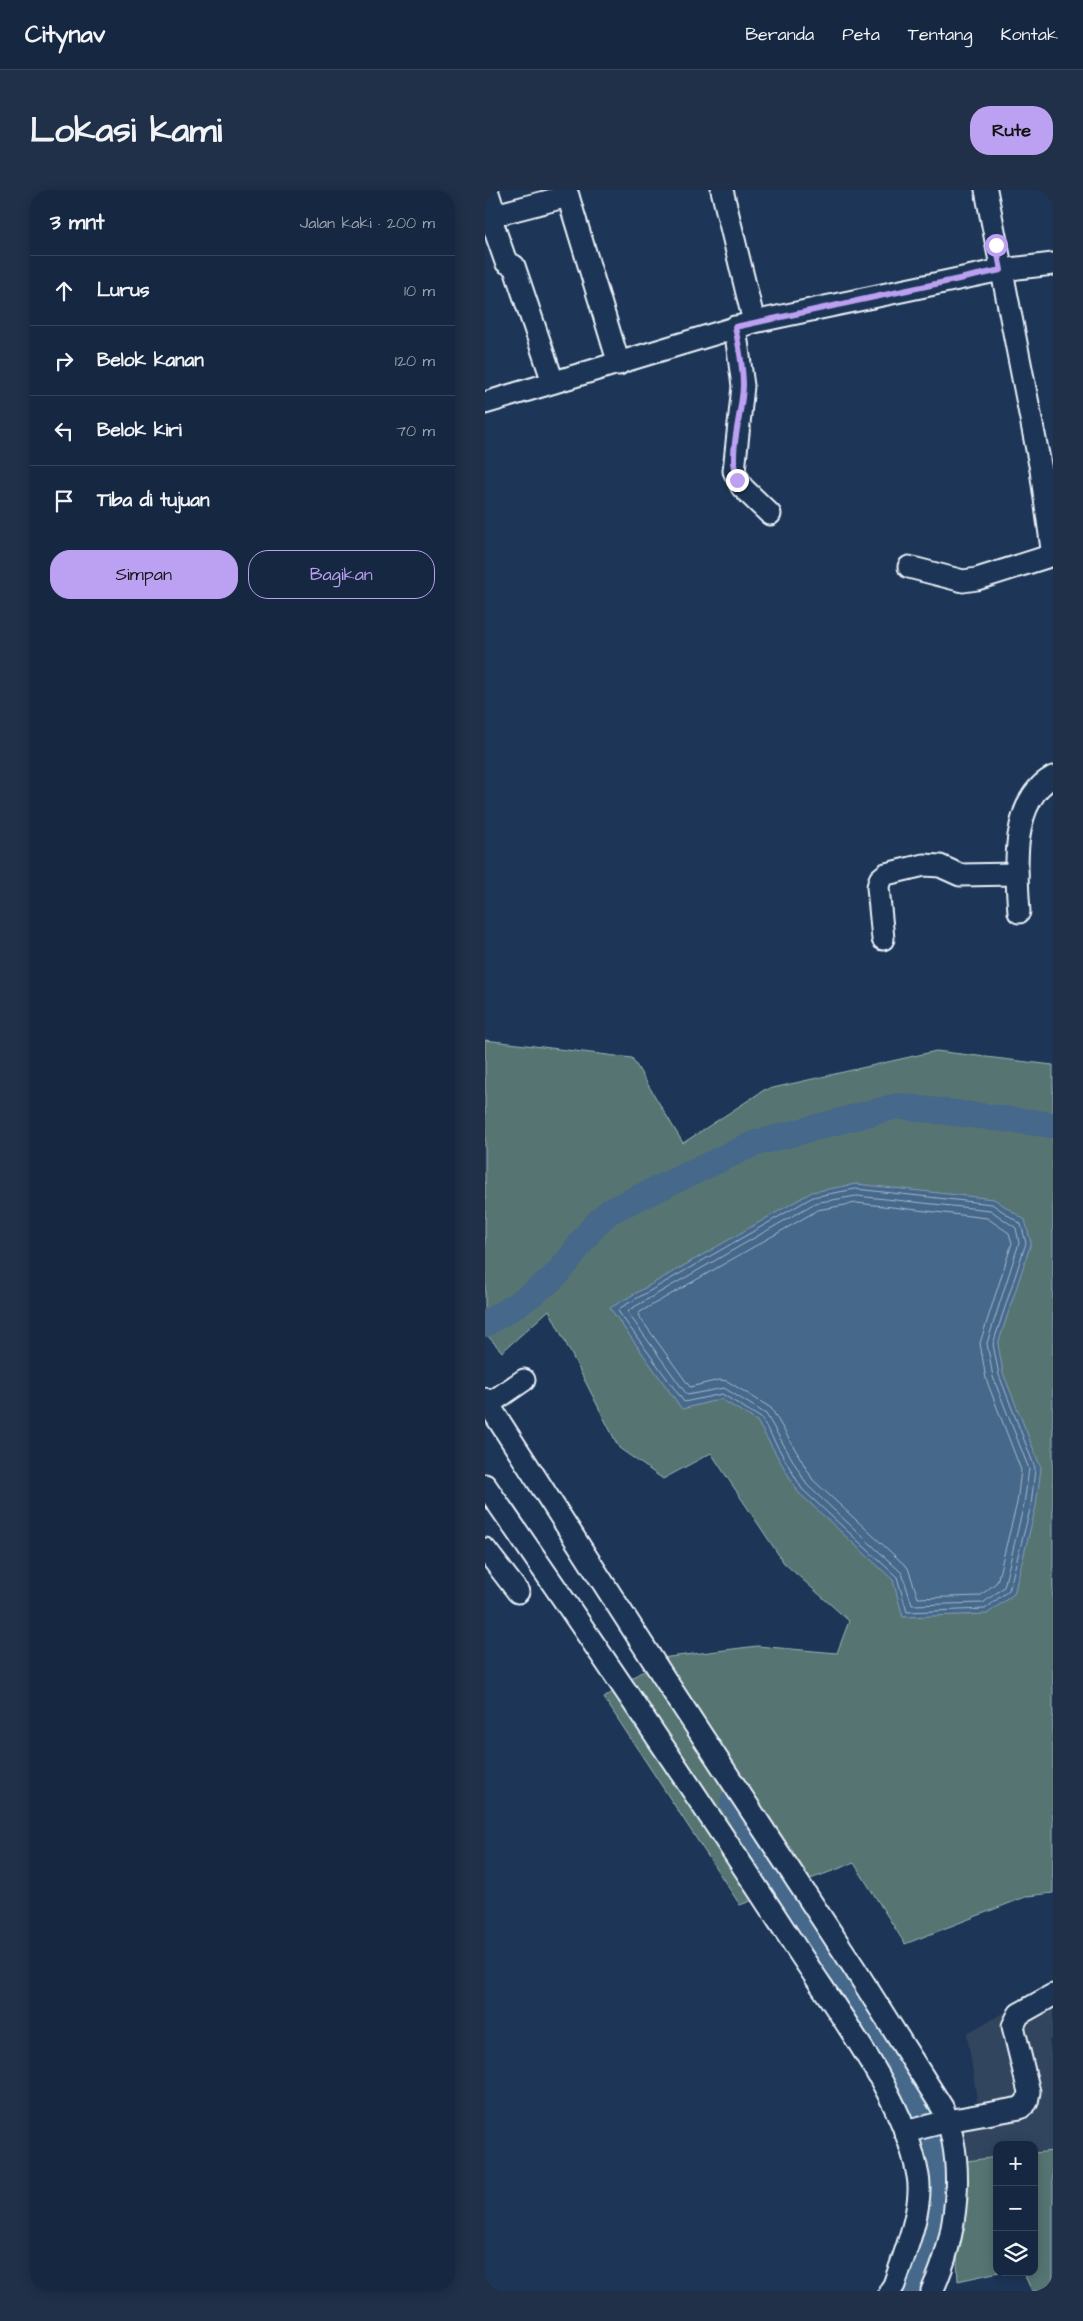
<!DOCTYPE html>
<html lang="id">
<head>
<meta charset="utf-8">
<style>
  :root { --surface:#162841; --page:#1f3048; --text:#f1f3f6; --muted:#9ea6b1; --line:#35445a; --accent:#bca0f2 }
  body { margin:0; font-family:"Architects Daughter",sans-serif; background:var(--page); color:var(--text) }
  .controls { position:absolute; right:15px; bottom:15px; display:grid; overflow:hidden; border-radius:10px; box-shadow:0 2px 12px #0003 }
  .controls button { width:45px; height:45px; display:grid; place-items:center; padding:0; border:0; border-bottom:1px solid var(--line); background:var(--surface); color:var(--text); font:25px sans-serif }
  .stop { position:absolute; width:15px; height:15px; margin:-11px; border:4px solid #bca0f2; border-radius:50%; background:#fff }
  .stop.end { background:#bca0f2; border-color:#fff; box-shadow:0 1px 5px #0008 }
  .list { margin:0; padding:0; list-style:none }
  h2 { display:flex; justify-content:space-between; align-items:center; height:65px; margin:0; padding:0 20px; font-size:21px }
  h2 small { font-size:16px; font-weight:400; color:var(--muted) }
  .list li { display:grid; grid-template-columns:32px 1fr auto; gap:15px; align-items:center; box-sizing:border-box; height:70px; padding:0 20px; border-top:1px solid var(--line) }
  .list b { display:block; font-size:19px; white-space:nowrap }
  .list em { font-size:16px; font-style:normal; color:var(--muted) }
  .actions { display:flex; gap:10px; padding:15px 20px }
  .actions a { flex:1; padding:11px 0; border:1px solid var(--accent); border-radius:20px; text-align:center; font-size:18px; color:var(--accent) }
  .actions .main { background:var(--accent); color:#111 }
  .icon { flex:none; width:28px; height:28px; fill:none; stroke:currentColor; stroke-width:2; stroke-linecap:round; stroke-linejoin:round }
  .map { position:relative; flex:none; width:568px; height:2101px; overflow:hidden; border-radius:20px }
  header { display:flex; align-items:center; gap:30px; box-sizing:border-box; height:70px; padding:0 25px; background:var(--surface); border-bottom:1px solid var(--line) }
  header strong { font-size:24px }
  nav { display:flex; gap:28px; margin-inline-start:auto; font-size:18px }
  .intro { display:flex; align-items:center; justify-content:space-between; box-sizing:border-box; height:120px; padding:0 30px }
  h1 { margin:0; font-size:35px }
  .button { padding:12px 22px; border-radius:20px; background:var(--accent); color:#111; font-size:18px; font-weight:700 }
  main { display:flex; gap:30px; padding:0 30px }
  aside { flex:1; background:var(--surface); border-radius:20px; box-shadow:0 2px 12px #0003 }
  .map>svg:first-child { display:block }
  .built { fill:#33445e }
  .green { fill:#577472; stroke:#a0b2b5 }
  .water { fill:#45678b; stroke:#869eb7 }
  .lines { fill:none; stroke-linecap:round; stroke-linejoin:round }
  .shore { stroke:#a7bacc; stroke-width:1 }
  .river { stroke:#45678b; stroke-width:26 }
  .minor-casing { stroke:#e8f1f8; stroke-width:25 }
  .minor { stroke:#1d3557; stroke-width:21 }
  .route { stroke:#bca0f2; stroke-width:6 }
</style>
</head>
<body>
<header>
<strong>Citynav</strong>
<nav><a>Beranda</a><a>Peta</a><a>Tentang</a><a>Kontak</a></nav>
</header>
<div class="intro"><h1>Lokasi kami</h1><a class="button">Rute</a></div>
<main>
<aside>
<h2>3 mnt<small>Jalan kaki · 200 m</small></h2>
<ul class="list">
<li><svg class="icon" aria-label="ahead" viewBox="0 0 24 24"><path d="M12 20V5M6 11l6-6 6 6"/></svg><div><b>Lurus</b></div><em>10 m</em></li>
<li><svg class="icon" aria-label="right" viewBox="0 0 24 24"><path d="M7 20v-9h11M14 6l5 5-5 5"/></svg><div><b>Belok kanan</b></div><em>120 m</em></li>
<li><svg class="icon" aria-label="left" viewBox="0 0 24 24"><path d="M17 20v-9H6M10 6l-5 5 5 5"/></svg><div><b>Belok kiri</b></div><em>70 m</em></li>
<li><svg class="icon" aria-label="arrive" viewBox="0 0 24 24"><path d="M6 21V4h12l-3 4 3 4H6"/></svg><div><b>Tiba di tujuan</b></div></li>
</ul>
<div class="actions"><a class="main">Simpan</a><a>Bagikan</a></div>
</aside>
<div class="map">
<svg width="568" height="2101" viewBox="0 0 568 2101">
  <rect width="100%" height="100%" fill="#1d3557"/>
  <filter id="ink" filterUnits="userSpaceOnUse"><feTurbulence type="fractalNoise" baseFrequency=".02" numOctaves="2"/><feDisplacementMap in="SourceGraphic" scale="10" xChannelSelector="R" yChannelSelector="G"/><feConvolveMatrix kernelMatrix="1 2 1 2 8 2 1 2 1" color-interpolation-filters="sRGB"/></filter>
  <g filter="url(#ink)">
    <polygon class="built" points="568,1796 568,1849 564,1850 568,1875 568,1961 549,1963 549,1955 512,1955 512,1967 467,1973 458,1933 494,1923 482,1843"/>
    <g class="green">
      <polygon points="0,850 147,868 198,953 279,900 451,861 568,875 568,1703 543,1706 420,1754 369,1673 255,1715 119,1508 176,1468 272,1456 352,1463 364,1431 299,1373 226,1263 178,1289 134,1258 64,1120 17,1162 0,1143"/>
      <polygon points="568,1961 568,2101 547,2101 538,2082 549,2082 549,1963"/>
      <polygon points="512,1967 512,2082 514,2082 473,2091 467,1973"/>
    </g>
    <polygon class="water" points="371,994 509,1009 540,1030 546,1053 513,1154 518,1183 556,1278 551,1316 529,1404 502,1424 418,1427 408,1390 313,1302 272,1231 236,1209 197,1219 125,1118 327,1002"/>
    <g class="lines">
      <g class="shore">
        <polygon points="371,999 507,1014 536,1034 541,1053 508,1154 514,1185 550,1278 546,1316 524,1400 500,1419 422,1422 412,1387 317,1299 276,1228 237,1204 199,1212 133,1121 135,1118 328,1007"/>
        <polygon points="372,1006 505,1020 531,1038 534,1053 502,1153 508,1187 544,1279 539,1314 519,1397 498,1413 427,1415 417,1383 322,1295 281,1224 239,1198 202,1205 143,1123 144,1120 330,1013"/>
        <polygon points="372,1013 502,1028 524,1043 527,1053 495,1153 501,1189 536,1280 532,1313 512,1392 495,1406 433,1408 423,1378 328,1290 286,1218 242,1191 234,1190 205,1197 153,1125 155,1122 333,1020"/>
      </g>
      <g class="river">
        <path d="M0,1134C22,1121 55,1101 73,1083C92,1062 102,1039 125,1021L268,954L412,916L568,935"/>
        <path d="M248,1612L420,1890C432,1913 444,1935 450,1960C462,2007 447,2058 427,2101"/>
      </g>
      <defs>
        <g id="minor">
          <polyline points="2,0 10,25 83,6 81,0"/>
          <polyline points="237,0 269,132"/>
          <polyline points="501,0 556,280 568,366"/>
          <polyline points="83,6 134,174"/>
          <polyline points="10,25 8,35 21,72 29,76 68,192"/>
          <polyline points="250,137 258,196 249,281 257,297 285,324"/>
          <polyline points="0,213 269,132 516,80 568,74"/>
          <polyline points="424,377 478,391 492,389 568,365"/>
          <path d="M534,722C531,680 525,610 568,587"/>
          <polyline points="398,749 393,697 395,689 401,684 439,675 455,676 475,685 532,684"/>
          <path d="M0,1209L185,1497L370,1779L457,1917C482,1971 472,2047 447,2101"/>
          <polyline points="4,1214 39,1190"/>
          <path d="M0,1295C105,1447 208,1599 308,1753C352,1822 419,1906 433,1986C439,2017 419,2065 409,2095L405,2101"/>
          <polyline points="0,1359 33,1402"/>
          <polyline points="420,1942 463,1931 535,1918 542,1912 544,1902 528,1836 534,1824 568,1805"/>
        </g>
      </defs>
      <use href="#minor" class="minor-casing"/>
      <use href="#minor" class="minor"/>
    </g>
  </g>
  <g class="lines" filter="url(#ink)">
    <path class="route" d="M252,290C243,260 257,226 258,196C258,177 254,156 250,137L516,80L511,55"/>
  </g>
</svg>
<div class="controls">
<button>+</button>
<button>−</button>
<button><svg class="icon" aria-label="layers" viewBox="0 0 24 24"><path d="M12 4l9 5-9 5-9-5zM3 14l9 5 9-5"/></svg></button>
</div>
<div class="stop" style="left:511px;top:55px"></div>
<div class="stop end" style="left:252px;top:290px"></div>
</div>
</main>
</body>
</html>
